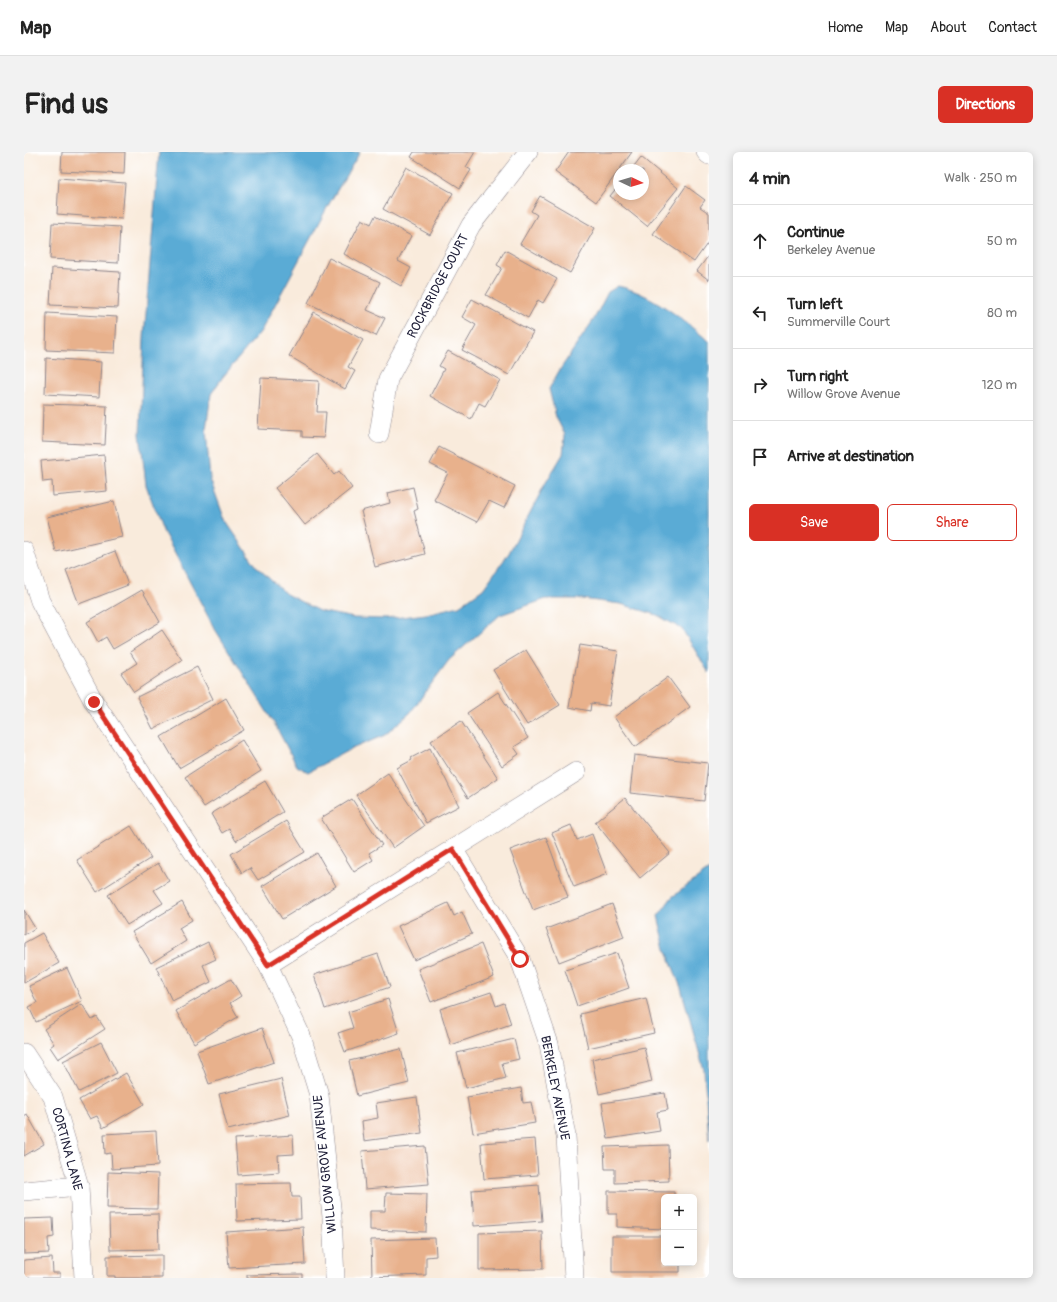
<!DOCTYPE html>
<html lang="en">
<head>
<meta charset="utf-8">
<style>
  :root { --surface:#fff; --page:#f2f2f2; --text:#222; --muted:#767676; --line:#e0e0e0; --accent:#d93025 }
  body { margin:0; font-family:Pangolin,sans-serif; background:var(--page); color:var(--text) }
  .controls { position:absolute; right:12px; bottom:12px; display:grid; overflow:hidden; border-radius:6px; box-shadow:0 2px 10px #0003 }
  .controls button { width:36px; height:36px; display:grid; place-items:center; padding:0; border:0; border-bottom:1px solid var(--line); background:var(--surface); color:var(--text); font:20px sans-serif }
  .compass { position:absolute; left:589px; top:12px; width:36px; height:36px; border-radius:50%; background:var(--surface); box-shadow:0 2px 10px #0003; rotate:94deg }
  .stop { position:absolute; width:12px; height:12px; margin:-9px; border:3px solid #d93025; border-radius:50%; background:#fff }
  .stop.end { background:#d93025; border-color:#fff; box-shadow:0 1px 4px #0008 }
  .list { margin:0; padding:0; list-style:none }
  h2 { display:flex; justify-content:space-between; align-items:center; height:52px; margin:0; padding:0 16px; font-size:17px }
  h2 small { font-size:13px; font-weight:400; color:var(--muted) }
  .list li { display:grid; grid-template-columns:26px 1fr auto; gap:12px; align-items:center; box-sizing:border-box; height:72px; padding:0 16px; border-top:1px solid var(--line) }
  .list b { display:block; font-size:15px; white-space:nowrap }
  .list p { margin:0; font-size:13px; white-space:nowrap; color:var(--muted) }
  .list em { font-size:13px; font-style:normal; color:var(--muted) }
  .actions { display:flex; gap:8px; padding:12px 16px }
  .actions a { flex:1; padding:9px 0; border:1px solid var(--accent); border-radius:6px; text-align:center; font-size:14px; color:var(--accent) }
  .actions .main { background:var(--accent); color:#fff }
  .icon { flex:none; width:22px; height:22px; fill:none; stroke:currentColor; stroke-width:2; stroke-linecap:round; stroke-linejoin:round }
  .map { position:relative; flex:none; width:685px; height:1126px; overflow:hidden; border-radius:6px }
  header { display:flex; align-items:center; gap:24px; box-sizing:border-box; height:56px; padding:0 20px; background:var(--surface); border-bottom:1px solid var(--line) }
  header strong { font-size:19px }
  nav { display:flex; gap:22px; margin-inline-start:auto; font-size:14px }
  .intro { display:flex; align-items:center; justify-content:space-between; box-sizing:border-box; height:96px; padding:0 24px }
  h1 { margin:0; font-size:28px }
  .button { padding:10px 18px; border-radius:6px; background:var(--accent); color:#fff; font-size:14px; font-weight:700 }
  main { display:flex; gap:24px; padding:0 24px }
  aside { flex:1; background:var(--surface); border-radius:6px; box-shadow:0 2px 10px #0003 }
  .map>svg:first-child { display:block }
  .water { fill:#5aabd5; stroke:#3e6688 }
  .building { fill:#e8b18c }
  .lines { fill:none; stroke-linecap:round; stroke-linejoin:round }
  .minor-casing { stroke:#8e868c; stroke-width:20 }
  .minor { stroke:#fff; stroke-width:19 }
  .route { stroke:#d93025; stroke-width:5 }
  .labels { text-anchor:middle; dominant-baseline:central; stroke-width:3; stroke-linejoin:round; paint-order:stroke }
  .street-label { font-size:13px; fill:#22223b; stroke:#fff }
</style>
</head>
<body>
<header>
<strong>Map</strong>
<nav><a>Home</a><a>Map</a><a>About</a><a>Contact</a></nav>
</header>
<div class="intro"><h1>Find us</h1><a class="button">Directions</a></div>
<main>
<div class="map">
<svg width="685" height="1126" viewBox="0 0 685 1126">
  <rect width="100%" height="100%" fill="#fff"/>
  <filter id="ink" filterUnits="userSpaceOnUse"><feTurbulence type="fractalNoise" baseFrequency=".025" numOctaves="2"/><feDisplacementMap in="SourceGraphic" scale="8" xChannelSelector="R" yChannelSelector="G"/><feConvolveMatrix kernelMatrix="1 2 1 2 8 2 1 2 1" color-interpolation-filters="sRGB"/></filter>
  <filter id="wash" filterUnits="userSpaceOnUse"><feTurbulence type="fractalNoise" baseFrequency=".012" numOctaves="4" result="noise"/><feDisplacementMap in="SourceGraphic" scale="16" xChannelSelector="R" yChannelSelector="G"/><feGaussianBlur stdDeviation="0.9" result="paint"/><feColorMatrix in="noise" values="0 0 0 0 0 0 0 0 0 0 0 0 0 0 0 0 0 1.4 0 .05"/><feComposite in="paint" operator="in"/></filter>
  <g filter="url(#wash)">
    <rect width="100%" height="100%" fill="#f9ebdc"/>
    <g class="water">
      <path d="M135,0H336L305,52L237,179L198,226L187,242L182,277L186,327L201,368L233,415L262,442L295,459L330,466L362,467L402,462L435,454L459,437L485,401L521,332L539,302L541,283L532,265L525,237L535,219L570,167L584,140L594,134C630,142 657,167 685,189V521L658,477L633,463L597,452L558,447H522L476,463L425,508L386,561L361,583L325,598L284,620L273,614L250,571L189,474L139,379L122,333L116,282L120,186Z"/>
      <polygon points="685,718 685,988 680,918 657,836 642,797 634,764 648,745"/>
    </g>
    <g id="blocks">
      <g class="building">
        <polygon points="38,0 101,0 100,22 37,19"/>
        <polygon points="390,0 451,0 442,15 447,18 436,36 387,5"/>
        <polygon points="545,0 608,0 572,50 531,20"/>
        <polygon points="617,5 654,36 623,74 586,44 595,33 595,42 619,42 619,18 607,18"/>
        <polygon points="382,15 429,41 406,83 359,57"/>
        <polygon points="35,26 101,31 98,67 33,62"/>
        <polygon points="662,34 681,48 676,55 685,61 685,89 670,110 629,82"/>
        <polygon points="516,44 571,76 546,121 496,92 513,63 507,59"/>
        <polygon points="351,64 387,84 374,109 387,116 377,134 320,102 338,67 347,72"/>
        <polygon points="28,71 96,75 94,111 26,107"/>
        <polygon points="481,98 533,127 519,151 514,148 504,166 462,143 478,116 473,113"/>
        <polygon points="685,103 685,128 673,119"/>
        <polygon points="305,106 356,130 343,158 361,166 352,184 284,151"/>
        <polygon points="28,116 96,120 94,156 26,153"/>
        <polygon points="448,147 509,180 485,223 438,198 452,173 438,165"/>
        <polygon points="290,160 339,188 324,215 331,219 321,237 265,204"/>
        <polygon points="23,161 93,165 91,201 22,198"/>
        <polygon points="424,199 476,228 461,254 455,251 447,267 406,244 420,217 415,214"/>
        <polygon points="22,206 77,210 75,245 21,242"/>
        <polygon points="237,226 295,229 293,260 302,260 300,286 278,285 278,279 234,277"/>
        <polygon points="19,252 83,254 81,293 18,290"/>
        <polygon points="415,295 491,334 480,356 465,349 453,370 410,348 424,321 406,312"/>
        <polygon points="293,302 310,323 315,319 328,336 281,373 251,336"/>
        <polygon points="80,303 83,339 29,344 28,329 19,330 17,309"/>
        <polygon points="389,335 394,357 390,359 401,402 351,415 337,359 366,351 364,341"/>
        <polygon points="90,349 98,385 32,400 23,365"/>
        <polygon points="91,399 104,433 55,452 42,418"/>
        <polygon points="118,438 136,470 89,497 82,485 74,490 63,470"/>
        <polygon points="138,478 158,508 110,540 97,521 113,511 106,500"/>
        <polygon points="556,493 594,499 585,554 567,551 566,559 545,555"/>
        <polygon points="502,498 536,553 503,573 469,518"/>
        <polygon points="173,515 189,547 129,577 113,545"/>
        <polygon points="644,525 666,555 611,595 590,565"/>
        <polygon points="474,540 504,586 490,595 495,602 478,614 443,561"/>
        <polygon points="202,546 220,578 155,616 137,585"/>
        <polygon points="437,569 474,626 444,646 407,589"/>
        <polygon points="218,588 237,619 180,655 161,625"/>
        <polygon points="406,596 435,654 402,671 373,616 388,608 387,606"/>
        <polygon points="610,603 684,611 680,649 606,641"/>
        <polygon points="364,621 400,674 369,696 332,643"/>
        <polygon points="241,629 259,660 212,689 205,677 198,681 187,662"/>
        <polygon points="601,646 646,701 616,726 571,670"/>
        <polygon points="328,647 358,693 345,701 349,708 330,720 297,666"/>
        <polygon points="262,669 281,700 234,728 226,716 218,721 207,702"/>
        <polygon points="547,673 553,688 568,682 583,722 550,735 528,681"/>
        <polygon points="107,674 127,706 73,740 53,708"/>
        <polygon points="522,685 544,745 509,758 486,698"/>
        <polygon points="293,701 312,734 258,767 238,734"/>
        <polygon points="134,711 145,729 130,738 139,751 103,773 84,743"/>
        <polygon points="158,750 168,768 155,776 162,789 127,811 108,780"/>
        <polygon points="424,751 430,764 438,760 448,782 390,808 374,774"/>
        <polygon points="588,752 600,785 535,810 522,777"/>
        <polygon points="0,758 11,776 0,783"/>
        <polygon points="18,781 35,811 0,831 0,791"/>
        <polygon points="184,790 192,807 179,813 187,830 148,849 132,815"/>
        <polygon points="457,792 470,825 407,850 394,817"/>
        <polygon points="593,801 605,836 553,854 541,818"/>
        <polygon points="354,802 366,835 301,857 290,823"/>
        <polygon points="43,816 58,849 12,870 5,855 13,851 5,834"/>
        <polygon points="207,827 217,844 206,851 214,865 170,891 152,859"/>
        <polygon points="467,840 472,854 480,851 487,872 427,893 416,857"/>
        <polygon points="622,846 630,881 564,896 556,862"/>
        <polygon points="364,847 375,881 321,900 314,881 329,876 324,860"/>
        <polygon points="58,852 68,868 73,865 81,877 34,907 26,895 30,892 20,877"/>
        <polygon points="238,876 250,910 185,932 173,899"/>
        <polygon points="490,887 495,907 478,911 482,926 442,936 433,901"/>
        <polygon points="77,890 93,921 55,940 39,909"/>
        <polygon points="620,895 628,930 575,942 568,907"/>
        <polygon points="377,897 385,931 333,944 325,909"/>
        <polygon points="102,921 120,952 79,976 73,964 66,967 55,948"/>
        <polygon points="257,927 266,963 204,978 195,942"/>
        <polygon points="497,936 499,951 507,950 511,971 449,981 443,945"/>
        <polygon points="641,941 644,958 633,960 636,979 584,987 578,951"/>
        <polygon points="393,945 398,981 340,989 338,969 354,966 352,951"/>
        <polygon points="3,962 20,992 0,1004 0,964"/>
        <polygon points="132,979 134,1014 88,1017 87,1001 81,1002 80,982"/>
        <polygon points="269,983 270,1002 254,1003 255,1020 214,1023 211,987"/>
        <polygon points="511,987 514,1023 460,1027 457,991"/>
        <polygon points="644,993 645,1029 591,1031 591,1017 581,1017 580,995"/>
        <polygon points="401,994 405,1032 341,1037 338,999"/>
        <polygon points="84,1020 134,1022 133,1057 83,1056"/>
        <polygon points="267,1031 268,1045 276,1045 277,1067 213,1069 212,1032"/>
        <polygon points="515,1033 518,1069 450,1074 448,1038"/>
        <polygon points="584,1039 650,1040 650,1045 640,1045 640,1077 593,1075 593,1062 584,1062"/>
        <polygon points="362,1041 403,1042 402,1080 346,1078 346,1059 361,1059"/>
        <polygon points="134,1062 135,1097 86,1098 85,1063"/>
        <polygon points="29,1066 30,1085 24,1086 25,1101 0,1102 0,1067"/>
        <polygon points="279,1075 281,1112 205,1116 202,1080"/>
        <polygon points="518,1079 519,1117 455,1118 455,1081"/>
        <polygon points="588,1084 640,1084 640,1111 656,1111 656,1120 588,1120"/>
        <polygon points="411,1086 412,1104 402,1105 402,1123 348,1125 347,1088"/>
        <polygon points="138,1103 138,1126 91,1126 91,1124 83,1124 83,1104"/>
        <polygon points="28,1106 29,1121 36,1121 36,1126 0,1126 0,1108"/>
        <polygon points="278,1122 278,1126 223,1126 223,1123"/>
      </g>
    </g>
  </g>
  <g filter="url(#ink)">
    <use href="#blocks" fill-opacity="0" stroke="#8e868c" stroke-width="1"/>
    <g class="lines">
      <defs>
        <g id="minor">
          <polyline points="682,0 685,3"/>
          <polyline points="355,282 364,227 447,73 504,0"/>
          <polyline points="0,399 16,449 70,550 244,813 277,884 295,943 308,1065 311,1126"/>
          <polyline points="429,697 496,807 525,892 542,984 550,1126"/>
          <polyline points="244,813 552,620"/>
          <polyline points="0,901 29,945 55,1034 60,1126"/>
          <polyline points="0,1039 55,1034"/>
        </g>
      </defs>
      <use href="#minor" class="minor-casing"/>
      <use href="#minor" class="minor"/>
    </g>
  </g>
  <g class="lines" filter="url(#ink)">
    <polyline class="route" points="70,550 244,813 429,697 496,807"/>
  </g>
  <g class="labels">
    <g class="street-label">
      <text transform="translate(414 134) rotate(-62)">ROCKBRIDGE COURT</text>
      <text transform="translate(531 936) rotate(79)">BERKELEY AVENUE</text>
      <text transform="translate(43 997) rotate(75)">CORTINA LANE</text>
      <text transform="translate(301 1012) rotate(-96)">WILLOW GROVE AVENUE</text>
    </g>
  </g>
</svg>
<div class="controls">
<button>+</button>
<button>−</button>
</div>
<svg class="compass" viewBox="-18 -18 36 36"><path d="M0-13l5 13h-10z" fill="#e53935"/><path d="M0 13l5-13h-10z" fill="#767676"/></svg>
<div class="stop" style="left:496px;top:807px"></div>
<div class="stop end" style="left:70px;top:550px"></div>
</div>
<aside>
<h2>4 min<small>Walk · 250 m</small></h2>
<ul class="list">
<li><svg class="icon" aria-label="ahead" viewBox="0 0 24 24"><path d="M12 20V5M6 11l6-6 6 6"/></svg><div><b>Continue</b><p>Berkeley Avenue</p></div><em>50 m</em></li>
<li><svg class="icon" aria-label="left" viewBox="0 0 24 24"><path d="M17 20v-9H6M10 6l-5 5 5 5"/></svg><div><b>Turn left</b><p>Summerville Court</p></div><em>80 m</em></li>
<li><svg class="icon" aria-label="right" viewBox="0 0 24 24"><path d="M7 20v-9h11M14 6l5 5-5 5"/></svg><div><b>Turn right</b><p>Willow Grove Avenue</p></div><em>120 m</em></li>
<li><svg class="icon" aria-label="arrive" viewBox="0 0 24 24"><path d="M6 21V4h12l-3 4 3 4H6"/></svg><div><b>Arrive at destination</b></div></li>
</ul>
<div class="actions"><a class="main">Save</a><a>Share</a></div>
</aside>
</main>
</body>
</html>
